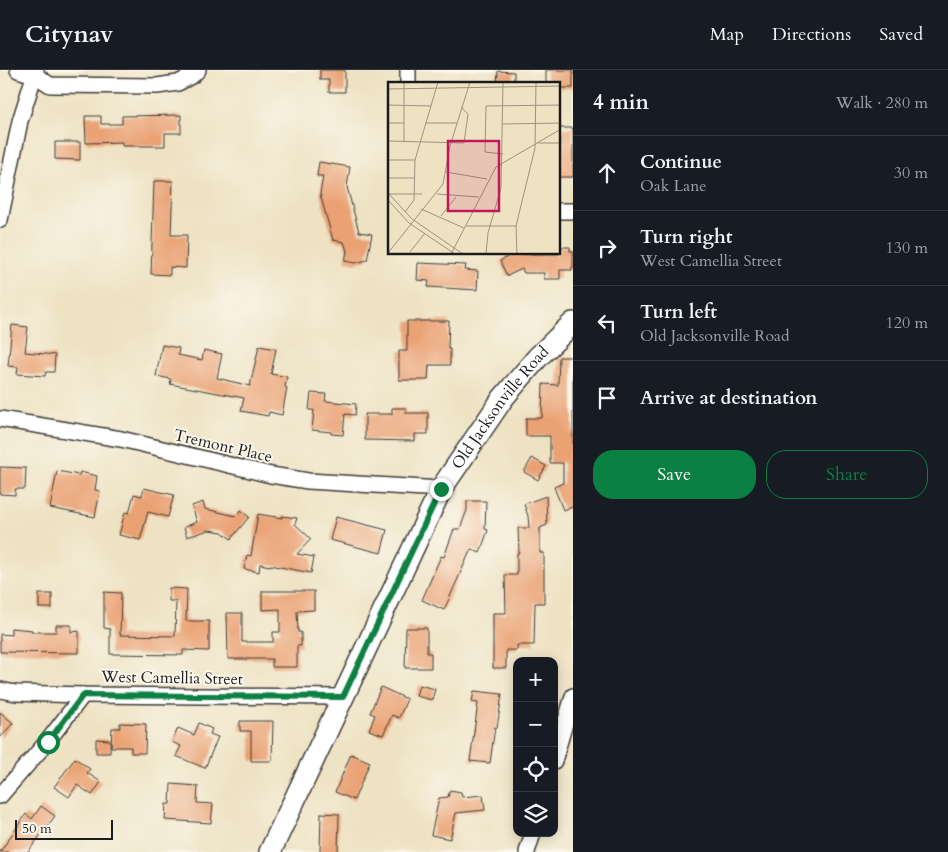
<!DOCTYPE html>
<html lang="en">
<head>
<meta charset="utf-8">
<style>
  :root { --surface:#171b24; --page:#20242c; --text:#f1f3f6; --muted:#9ea1a6; --line:#363941; --accent:#0b8043 }
  body { margin:0; font-family:Cardo,serif; background:var(--page); color:var(--text) }
  .controls { position:absolute; right:15px; bottom:15px; display:grid; overflow:hidden; border-radius:10px; box-shadow:0 2px 12px #0003 }
  .controls button { width:45px; height:45px; display:grid; place-items:center; padding:0; border:0; border-bottom:1px solid var(--line); background:var(--surface); color:var(--text); font:25px sans-serif }
  .scale { position:absolute; left:15px; bottom:12px; width:98px; box-sizing:border-box; padding-left:5px; border:2px solid #1c1c1c; border-top:0; font-size:14px; line-height:18px; white-space:nowrap; color:#1c1c1c; -webkit-text-stroke:4px #fbf7ec; paint-order:stroke }
  .stop { position:absolute; width:15px; height:15px; margin:-11px; border:4px solid #0b8043; border-radius:50%; background:#fff }
  .stop.end { background:#0b8043; border-color:#fff; box-shadow:0 1px 5px #0008 }
  .list { margin:0; padding:0; list-style:none }
  h2 { display:flex; justify-content:space-between; align-items:center; height:65px; margin:0; padding:0 20px; font-size:21px }
  h2 small { font-size:16px; font-weight:400; color:var(--muted) }
  .list li { display:grid; grid-template-columns:32px 1fr auto; gap:15px; align-items:center; box-sizing:border-box; height:75px; padding:0 20px; border-top:1px solid var(--line) }
  .list b { display:block; font-size:19px; white-space:nowrap }
  .list p { margin:0; font-size:16px; white-space:nowrap; color:var(--muted) }
  .list em { font-size:16px; font-style:normal; color:var(--muted) }
  .actions { display:flex; gap:10px; padding:15px 20px }
  .actions a { flex:1; padding:11px 0; border:1px solid var(--accent); border-radius:20px; text-align:center; font-size:18px; color:var(--accent) }
  .actions .main { background:var(--accent); color:#fff }
  .icon { flex:none; width:28px; height:28px; fill:none; stroke:currentColor; stroke-width:2; stroke-linecap:round; stroke-linejoin:round }
  .map { position:relative; flex:none; width:573px; height:782px; overflow:hidden }
  header { display:flex; align-items:center; gap:30px; box-sizing:border-box; height:70px; padding:0 25px; background:var(--surface); border-bottom:1px solid var(--line) }
  header strong { font-size:24px }
  nav { display:flex; gap:28px; margin-inline-start:auto; font-size:18px }
  main { display:flex }
  aside { flex:1; background:var(--surface) }
  .map>svg:first-child { display:block }
  .building { fill:#eaa275 }
  .lines { fill:none; stroke-linecap:round; stroke-linejoin:round }
  .street-casing { stroke:#3c3a35; stroke-width:18 }
  .secondary-casing { stroke:#3c3a35; stroke-width:24 }
  .street { stroke:#fff; stroke-width:15 }
  .secondary { stroke:#fff; stroke-width:21 }
  .route { stroke:#0b8043; stroke-width:6 }
  .labels { text-anchor:middle; dominant-baseline:central; stroke-width:4; stroke-linejoin:round; paint-order:stroke }
  .street-label { font-size:16px; fill:#1c1c1c; stroke:#fbf7ec }
  .inset-road { fill:none; stroke:#9a9380; stroke-width:1 }
  .view { fill:#c2185b; fill-opacity:0.15; stroke:#c2185b; stroke-width:2.5 }
  .inset-edge { fill:none; stroke:#1c1c1c; stroke-width:2.5 }
</style>
</head>
<body>
<header>
<strong>Citynav</strong>
<nav><a>Map</a><a>Directions</a><a>Saved</a></nav>
</header>
<main>
<div class="map">
<svg width="573" height="782" viewBox="0 0 573 782">
  <rect width="100%" height="100%" fill="#fbf7ec"/>
  <filter id="ink" filterUnits="userSpaceOnUse"><feTurbulence type="fractalNoise" baseFrequency=".02" numOctaves="2"/><feDisplacementMap in="SourceGraphic" scale="10" xChannelSelector="R" yChannelSelector="G"/><feConvolveMatrix kernelMatrix="1 2 1 2 8 2 1 2 1" color-interpolation-filters="sRGB"/></filter>
  <filter id="wash" filterUnits="userSpaceOnUse"><feTurbulence type="fractalNoise" baseFrequency=".0096" numOctaves="4" result="noise"/><feDisplacementMap in="SourceGraphic" scale="20" xChannelSelector="R" yChannelSelector="G"/><feGaussianBlur stdDeviation="1.12" result="paint"/><feColorMatrix in="noise" values="0 0 0 0 0 0 0 0 0 0 0 0 0 0 0 0 0 1.4 0 .05"/><feComposite in="paint" operator="in"/></filter>
  <g filter="url(#wash)">
    <rect width="100%" height="100%" fill="#eee2c3"/>
    <g id="blocks">
      <g class="building">
        <polygon points="320,0 345,0 345,22 329,22 329,10 320,10"/>
        <polygon points="546,0 573,0 573,18 559,18 559,14 546,14"/>
        <polygon points="498,1 514,2 514,14 497,14"/>
        <polygon points="181,45 181,63 165,63 165,76 122,76 122,72 86,73 85,46 101,46 101,54 122,54 122,46"/>
        <rect x="559" y="58" width="14" height="49"/>
        <polygon points="55,72 80,72 80,90 55,89"/>
        <polygon points="319,92 350,97 347,117 359,162 372,164 367,190 356,193 345,191 347,181 344,172 333,170 320,124 323,106 317,106"/>
        <polygon points="154,111 173,111 171,165 187,165 186,198 170,197 170,205 151,204"/>
        <polygon points="559,177 570,177 570,181 573,181 573,197 572,197 572,200 560,200 560,209 544,209 544,203 524,203 522,199 507,206 500,191 507,187 506,184 559,184"/>
        <polygon points="418,193 466,195 465,200 478,201 477,220 428,217 429,211 417,210"/>
        <polygon points="407,251 449,251 448,279 450,279 450,295 429,295 428,310 399,310 399,281 407,281"/>
        <polygon points="12,255 28,257 25,282 55,285 54,302 46,302 45,306 17,304 18,297 8,296"/>
        <polygon points="162,275 179,278 178,285 202,290 204,280 222,284 217,308 250,316 259,276 276,279 271,304 287,307 285,317 287,318 282,345 269,342 268,346 241,341 244,328 170,314 171,309 156,306"/>
        <polygon points="559,287 573,287 573,437 563,440 554,417 563,413 563,393 550,393 550,366 526,366 526,348 542,348 543,314 558,315"/>
        <polygon points="311,323 326,324 325,331 356,334 355,345 345,344 343,365 331,364 331,362 312,360 314,340 309,340"/>
        <polygon points="392,338 406,338 406,343 428,343 428,364 415,364 415,371 365,370 365,344 392,344"/>
        <polygon points="532,388 546,396 538,410 524,402"/>
        <polygon points="0,397 26,398 25,419 15,419 15,425 0,424"/>
        <polygon points="57,401 79,405 80,402 97,406 95,420 100,421 95,447 50,438"/>
        <polygon points="144,418 174,425 168,447 148,442 140,470 119,465 125,442 129,443 134,424 142,426"/>
        <polygon points="546,426 547,455 540,458 540,483 544,483 544,533 535,533 534,575 517,575 517,580 506,580 506,598 493,598 493,543 506,543 505,505 517,505 517,483 519,483 518,458 529,458 528,446 524,434"/>
        <polygon points="467,431 486,431 485,459 488,460 480,483 471,479 444,540 422,530 441,486 444,487 454,459 460,459 467,440"/>
        <polygon points="203,432 205,439 236,446 241,440 249,447 231,469 222,462 209,460 187,467 184,457 197,452 192,436"/>
        <polygon points="258,444 282,448 282,446 297,448 295,454 311,469 297,484 314,487 311,503 270,495 270,496 260,494 259,502 244,499 247,485 251,486"/>
        <polygon points="336,447 387,460 381,483 330,470"/>
        <polygon points="169,518 187,519 186,551 209,551 209,581 183,580 183,585 110,584 110,559 104,558 104,522 121,523 120,565 175,566 176,531 169,531"/>
        <polygon points="262,521 314,521 314,540 297,541 298,562 301,562 301,576 297,576 297,597 272,597 272,589 228,589 227,543 242,543 242,572 273,572 273,562 280,562 280,539 262,540"/>
        <rect x="39" y="524" width="13" height="14"/>
        <polygon points="56,555 71,555 71,562 79,561 79,583 0,582 0,564 11,565 11,558 32,560 32,562 56,562"/>
        <polygon points="406,558 427,558 427,583 431,583 431,598 405,598"/>
        <polygon points="419,615 435,619 432,630 416,626"/>
        <polygon points="381,617 407,629 399,648 392,645 383,665 369,660 375,645 370,643"/>
        <polygon points="474,621 502,624 497,658 495,657 490,693 470,691 478,633 472,632"/>
        <polygon points="0,642 13,653 0,668"/>
        <polygon points="240,651 273,651 272,691 251,691 251,661 240,661"/>
        <polygon points="120,653 146,654 145,683 131,683 131,677 111,677 112,658 120,658"/>
        <polygon points="199,653 212,659 210,664 218,667 205,698 176,686 181,676 172,672 178,658 194,665"/>
        <polygon points="96,669 110,670 110,683 96,683"/>
        <polygon points="351,684 370,692 354,730 335,722"/>
        <polygon points="75,688 90,699 87,703 101,712 92,725 77,715 69,727 54,717"/>
        <polygon points="171,714 198,716 197,733 213,734 211,753 165,750 166,734 170,734"/>
        <polygon points="450,720 461,722 462,727 483,725 485,740 456,743 450,769 431,765 439,728 448,727"/>
        <polygon points="41,736 55,746 28,782 0,782 26,744 32,749"/>
        <polygon points="321,743 339,744 338,782 320,782"/>
      </g>
    </g>
  </g>
  <g filter="url(#ink)">
    <use href="#blocks" fill-opacity="0" stroke="#3c3a35" stroke-width="1"/>
    <g class="lines">
      <defs>
        <g id="street">
          <polyline points="18,0 35,5 50,15 157,16 178,13 193,5 198,0"/>
          <polyline points="408,0 408,14"/>
          <polyline points="559,141 573,141"/>
          <polyline points="0,150 20,51 36,0"/>
          <polyline points="0,349 121,369 271,405 308,411 441,419"/>
          <polyline points="0,620 16,623 83,625 343,627"/>
          <polyline points="554,691 573,626"/>
          <polyline points="0,726 47,672 83,625"/>
          <polyline points="527,782 533,763"/>
        </g>
        <g id="secondary">
          <path id="s1" d="M270,782L441,419L503,328L538,287L573,253"/>
        </g>
      </defs>
      <use href="#street" class="street-casing"/>
      <use href="#secondary" class="secondary-casing"/>
      <use href="#street" class="street"/>
      <use href="#secondary" class="secondary"/>
    </g>
  </g>
  <g class="lines" filter="url(#ink)">
    <polyline class="route" points="48,672 83,625 343,627 441,419"/>
  </g>
  <g class="labels">
    <g class="street-label">
      <text stroke="none"><textPath href="#s1" startOffset="502">Old Jacksonville Road</textPath></text>
      <text transform="translate(223 376) rotate(13)">Tremont Place</text>
      <text transform="translate(172 608) rotate(1)">West Camellia Street</text>
    </g>
  </g>
  <g transform="translate(388 12)">
    <rect width="172" height="172" fill="#eee2c3"/>
    <path class="inset-road" d="M0,7L173,4M0,23L43,24M0,41H16M38,41H69M115,42L173,41M0,59L76,61L80,32L73,25M16,59V0M150,61H173M115,72L97,70L98,24L173,23M0,78H27M58,90L99,97M0,96H27M0,111L24,137L75,172M1,112H34M49,112L91,115M0,118L21,141L67,172M33,127L76,146M17,130L26,118L27,78L50,0M53,134L68,115M78,144H128M22,170L37,151M0,171L55,102L62,64L82,0M63,172L108,85L173,47M98,172L100,151L113,106L115,0M129,172L128,144L147,66L148,0"/>
    <path class="view" d="M60,59H111V129H60Z"/>
    <rect width="172" height="172" class="inset-edge"/>
  </g>
</svg>
<div class="controls">
<button>+</button>
<button>−</button>
<button><svg class="icon" aria-label="locate" viewBox="0 0 24 24"><circle cx="12" cy="12" r="6"/><path d="M12 2v4M12 18v4M2 12h4M18 12h4"/></svg></button>
<button><svg class="icon" aria-label="layers" viewBox="0 0 24 24"><path d="M12 4l9 5-9 5-9-5zM3 14l9 5 9-5"/></svg></button>
</div>
<div class="scale">50 m</div>
<div class="stop" style="left:48px;top:672px"></div>
<div class="stop end" style="left:441px;top:419px"></div>
</div>
<aside>
<h2>4 min<small>Walk · 280 m</small></h2>
<ul class="list">
<li><svg class="icon" aria-label="ahead" viewBox="0 0 24 24"><path d="M12 20V5M6 11l6-6 6 6"/></svg><div><b>Continue</b><p>Oak Lane</p></div><em>30 m</em></li>
<li><svg class="icon" aria-label="right" viewBox="0 0 24 24"><path d="M7 20v-9h11M14 6l5 5-5 5"/></svg><div><b>Turn right</b><p>West Camellia Street</p></div><em>130 m</em></li>
<li><svg class="icon" aria-label="left" viewBox="0 0 24 24"><path d="M17 20v-9H6M10 6l-5 5 5 5"/></svg><div><b>Turn left</b><p>Old Jacksonville Road</p></div><em>120 m</em></li>
<li><svg class="icon" aria-label="arrive" viewBox="0 0 24 24"><path d="M6 21V4h12l-3 4 3 4H6"/></svg><div><b>Arrive at destination</b></div></li>
</ul>
<div class="actions"><a class="main">Save</a><a>Share</a></div>
</aside>
</main>
</body>
</html>
